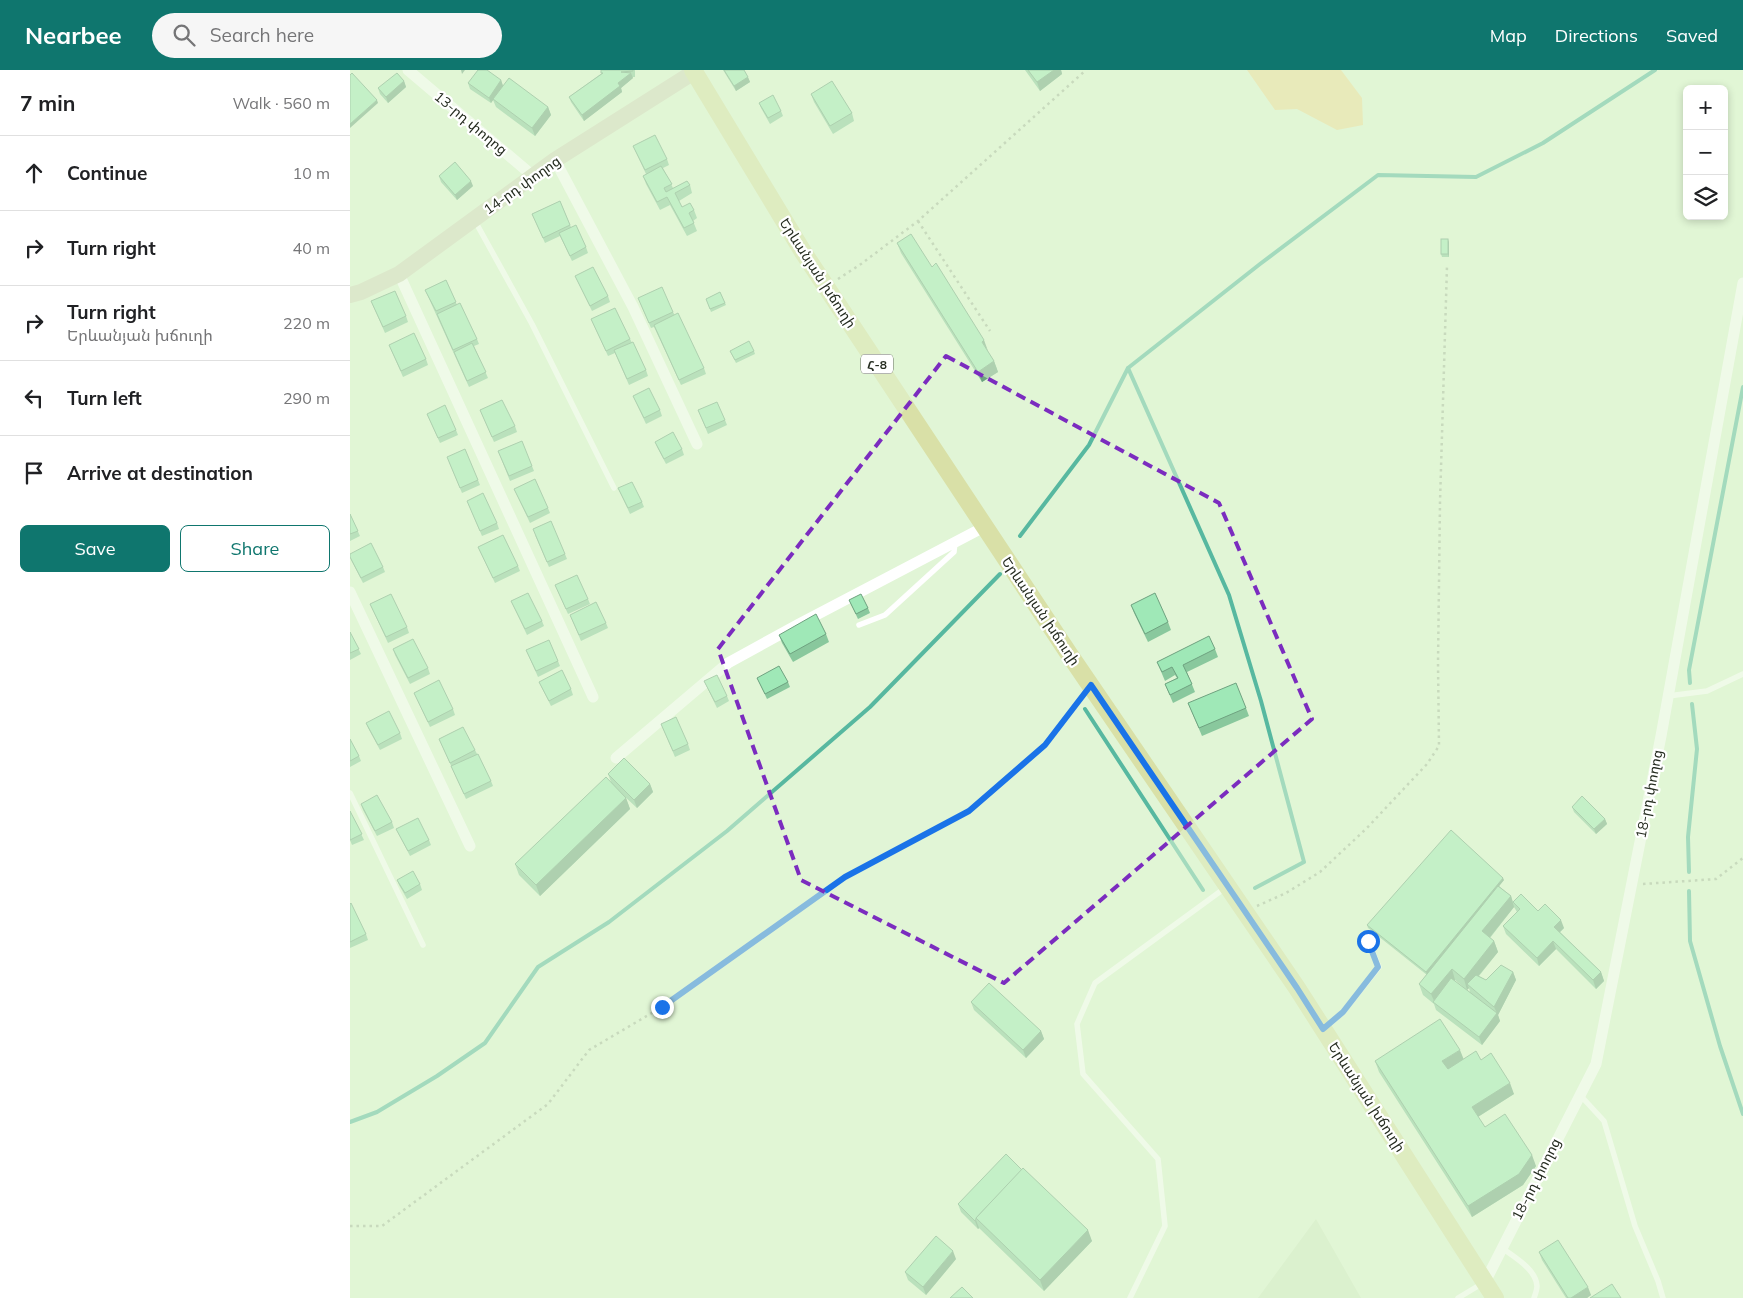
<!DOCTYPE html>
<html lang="en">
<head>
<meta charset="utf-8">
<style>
  :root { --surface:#fff; --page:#f6f6f6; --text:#202124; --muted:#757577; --line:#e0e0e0; --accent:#0f766e }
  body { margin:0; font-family:Mulish,"Noto Sans Armenian",sans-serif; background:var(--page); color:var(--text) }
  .controls { position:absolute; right:15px; top:15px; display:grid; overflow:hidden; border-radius:8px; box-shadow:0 2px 8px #0003 }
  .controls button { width:45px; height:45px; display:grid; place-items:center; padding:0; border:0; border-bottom:1px solid var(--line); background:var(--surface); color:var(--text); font:25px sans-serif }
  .stop { position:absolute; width:15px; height:15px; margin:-11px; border:4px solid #1a73e8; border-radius:50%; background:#fff }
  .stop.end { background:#1a73e8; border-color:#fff; box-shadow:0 1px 5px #0008 }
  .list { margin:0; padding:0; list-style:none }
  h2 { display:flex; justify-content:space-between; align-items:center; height:65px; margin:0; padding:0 20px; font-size:21px }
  h2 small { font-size:16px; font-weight:400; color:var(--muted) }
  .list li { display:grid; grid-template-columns:32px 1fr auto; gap:15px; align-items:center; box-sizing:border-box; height:75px; padding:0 20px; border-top:1px solid var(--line) }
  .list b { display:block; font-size:19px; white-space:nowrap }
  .list p { margin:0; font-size:16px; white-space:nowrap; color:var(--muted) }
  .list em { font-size:16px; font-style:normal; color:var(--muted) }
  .actions { display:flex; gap:10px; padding:15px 20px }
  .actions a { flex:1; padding:11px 0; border:1px solid var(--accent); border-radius:8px; text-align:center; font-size:18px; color:var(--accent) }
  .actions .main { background:var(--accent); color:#fff }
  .icon { flex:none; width:28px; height:28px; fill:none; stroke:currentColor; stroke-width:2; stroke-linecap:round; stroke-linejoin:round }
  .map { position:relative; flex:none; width:1393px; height:1228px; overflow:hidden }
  header { display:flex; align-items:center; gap:30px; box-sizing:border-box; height:70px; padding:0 25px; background:var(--accent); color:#fff }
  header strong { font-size:24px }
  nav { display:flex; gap:28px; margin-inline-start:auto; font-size:18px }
  .search { width:350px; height:45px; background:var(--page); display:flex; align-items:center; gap:12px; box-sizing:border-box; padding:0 18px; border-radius:28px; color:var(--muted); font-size:19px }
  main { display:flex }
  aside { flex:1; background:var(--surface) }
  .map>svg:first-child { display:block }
  .built { fill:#d3ebc5 }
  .green { fill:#f0dc99 }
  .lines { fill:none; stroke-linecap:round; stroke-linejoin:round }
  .stream { stroke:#57b8a0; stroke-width:4 }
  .path { stroke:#a8b89f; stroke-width:2.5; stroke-dasharray:2.5 4; stroke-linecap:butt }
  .lane { stroke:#fff; stroke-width:5.5 }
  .street { stroke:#fff; stroke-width:11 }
  .secondary { stroke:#d5d8be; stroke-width:16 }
  .primary { stroke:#d9e0a7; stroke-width:18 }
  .wall { fill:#89c89d; fill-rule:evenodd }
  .shaded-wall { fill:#6fa280 }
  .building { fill:#9fe8b7; stroke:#6fa280 }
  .route { stroke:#1a73e8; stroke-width:6 }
  .marked { fill:none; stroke:#7b2cbf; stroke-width:4; stroke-dasharray:10 6; stroke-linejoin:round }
  .labels { text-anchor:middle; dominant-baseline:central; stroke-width:4.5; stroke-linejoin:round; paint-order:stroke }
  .shield { fill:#fff; stroke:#666b63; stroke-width:1 }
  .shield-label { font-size:12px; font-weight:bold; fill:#252c20 }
  .street-label { font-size:14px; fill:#252c20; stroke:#fff }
</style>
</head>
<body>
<header>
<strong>Nearbee</strong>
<div class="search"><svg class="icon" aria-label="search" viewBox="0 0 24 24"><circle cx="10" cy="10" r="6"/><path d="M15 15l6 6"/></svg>Search here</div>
<nav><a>Map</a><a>Directions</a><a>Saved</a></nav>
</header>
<main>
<aside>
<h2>7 min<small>Walk · 560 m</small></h2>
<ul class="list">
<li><svg class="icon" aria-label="ahead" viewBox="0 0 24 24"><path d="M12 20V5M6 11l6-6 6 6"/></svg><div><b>Continue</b></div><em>10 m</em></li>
<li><svg class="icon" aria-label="right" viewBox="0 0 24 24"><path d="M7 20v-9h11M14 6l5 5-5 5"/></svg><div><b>Turn right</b></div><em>40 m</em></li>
<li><svg class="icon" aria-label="right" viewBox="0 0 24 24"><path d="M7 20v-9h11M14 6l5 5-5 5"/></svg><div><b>Turn right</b><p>Երևանյան խճուղի</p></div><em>220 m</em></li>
<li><svg class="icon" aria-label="left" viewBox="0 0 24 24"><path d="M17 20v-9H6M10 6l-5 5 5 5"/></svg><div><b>Turn left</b></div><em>290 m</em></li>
<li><svg class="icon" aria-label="arrive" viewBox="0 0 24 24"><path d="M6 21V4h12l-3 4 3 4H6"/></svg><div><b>Arrive at destination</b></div></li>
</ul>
<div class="actions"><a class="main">Save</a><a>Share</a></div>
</aside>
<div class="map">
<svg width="1393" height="1228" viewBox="0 0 1393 1228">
  <rect width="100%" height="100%" fill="#e1f5d6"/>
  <polygon class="built" points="966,1149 1011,1228 908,1228"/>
  <polygon class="green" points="897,0 991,0 1012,28 1013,55 987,60 947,39 925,40"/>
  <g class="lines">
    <g class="stream">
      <polyline points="778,298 879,525 911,631 954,792 905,818"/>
      <polyline points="670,466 739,375 778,298 910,194 1028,105 1126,107 1193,73 1305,0"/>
      <polyline points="1340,613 1339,600 1393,317"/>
      <polyline points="735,639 853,820"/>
      <polyline points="1339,802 1338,767 1347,679 1342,634"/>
      <polyline points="1339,821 1340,871 1370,976 1393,1044"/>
      <polyline points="0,1052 27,1042 87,1006 135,973 188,897 259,852 377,761 520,637 650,504"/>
    </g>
    <g class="path">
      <polyline points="568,151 640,261"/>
      <polyline points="488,209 511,194 568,151 736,0"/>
      <polyline points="1293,814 1366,809 1393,788"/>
      <polyline points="907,836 936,823 970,802 1017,758 1077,694 1089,676 1088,593 1090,432 1097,196"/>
      <polyline points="0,1156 32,1156 198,1034 239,980 312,937 495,807 619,741 695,675 731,628"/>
    </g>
    <g class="lane">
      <polyline points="125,151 182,254 264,418"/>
      <polyline points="509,555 535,545 604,482 605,472"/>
      <polyline points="1318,626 1357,621 1393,604"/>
      <polyline points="0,723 73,875"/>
      <polyline points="975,958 993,942 1029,897 1018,871"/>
      <polyline points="1230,1025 1254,1051 1285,1156 1308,1211 1313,1228"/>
      <path d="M1152,1178C1164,1187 1186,1199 1187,1216C1187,1220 1185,1225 1184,1228"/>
      <polyline points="780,1228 815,1156 808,1089 733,1004 727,954 745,913 875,818"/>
      <polyline points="1108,1228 1133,1213"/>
    </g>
    <g class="street">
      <polyline points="58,0 183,106"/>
      <polyline points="205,90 283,237 347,374"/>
      <polyline points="49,204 243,627"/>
      <polyline points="0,522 120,776"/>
      <polyline points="266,688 378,593 449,554 634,457"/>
      <polyline points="1135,1212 1246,994 1311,666 1393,213"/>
    </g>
    <polyline class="secondary" points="0,225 11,222 49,204 205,90 344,2"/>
    <polyline class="primary" points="343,0 453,182 719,584 947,918 1145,1228"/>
  </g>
  <g class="wall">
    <polygon points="285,0 285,7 282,7 283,8 271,18 272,22 234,51 221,32 219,27 252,3"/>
    <polygon points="373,0 394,0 400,12 386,21"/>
    <polygon points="675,0 711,0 712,4 690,21"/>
    <polygon points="151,10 153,16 198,37 201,45 185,66 146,37 143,30 141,33 120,19 118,13"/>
    <polygon points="54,11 56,17 38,33 30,24 28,18"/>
    <polygon points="461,24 502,43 504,51 483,64 464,32"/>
    <polygon points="409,33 431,41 433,46 420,54 411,38"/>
    <polygon points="283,76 317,89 319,95 313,98 323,118 340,115 342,123 329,131 332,137 344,140 347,148 343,151 347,161 337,166 320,135 310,140 296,114 293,106 296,104"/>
    <polygon points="89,106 123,116 107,130 91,112"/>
    <polygon points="210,131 221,157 236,177 238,183 222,191 210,166 195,173 182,144"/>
    <polygon points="1099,172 1099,187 1092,187 1091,184"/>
    <polygon points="547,173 582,197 644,291 648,302 632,312 551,183"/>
    <polygon points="225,206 258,226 260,232 242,241"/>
    <polygon points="96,210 107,235 127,269 129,274 124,276 138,308 119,317 75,220"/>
    <polygon points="370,222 376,235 361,242 356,229"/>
    <polygon points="21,231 56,246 58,252 35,263"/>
    <polygon points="290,233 323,242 354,298 356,304 331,315 304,257 301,258"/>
    <polygon points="241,249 280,269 296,300 298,306 279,315 265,283 258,286"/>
    <polygon points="39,275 76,289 78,295 53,307"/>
    <polygon points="380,281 404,281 405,284 386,293"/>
    <polygon points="283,326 310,340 312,346 296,354"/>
    <polygon points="130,340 165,356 167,362 144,372"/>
    <polygon points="348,340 375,350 377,355 358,364"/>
    <polygon points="77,344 106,360 108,365 90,373"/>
    <polygon points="305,372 332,379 334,385 316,394 307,377"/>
    <polygon points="148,381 182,396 184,401 160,411"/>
    <polygon points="99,392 128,410 130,415 112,423"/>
    <polygon points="268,418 292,432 294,437 280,444"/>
    <polygon points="164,419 198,438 200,443 180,453"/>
    <polygon points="117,431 147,453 149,459 132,466"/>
    <polygon points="0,444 10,466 0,471"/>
    <polygon points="185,465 215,484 217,489 199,497"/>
    <polygon points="128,477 168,496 170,501 145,513"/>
    <polygon points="0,484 33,497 35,502 13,513 1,490"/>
    <polygon points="205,515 238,529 240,534 218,544"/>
    <polygon points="499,530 518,538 520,543 508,549"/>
    <polygon points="161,531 192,551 194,556 177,565"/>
    <polygon points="20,534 57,557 59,563 38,573"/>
    <polygon points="781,535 818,552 821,560 798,572 784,543"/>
    <polygon points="220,545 256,553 258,558 231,571"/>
    <polygon points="0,562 11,584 0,590"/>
    <polygon points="476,564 479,572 443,592 432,573 429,565"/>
    <polygon points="43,579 78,598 80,604 60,614 45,585"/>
    <polygon points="865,579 868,587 837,602 845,622 823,633 815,614 827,608 825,605 815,611 807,592"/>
    <polygon points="176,580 208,591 210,596 188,607"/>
    <polygon points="407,608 438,612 440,617 417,629"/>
    <polygon points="354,611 377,626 379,631 367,638"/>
    <polygon points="189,612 221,619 223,625 201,636"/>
    <polygon points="64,623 103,639 105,645 80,657"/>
    <polygon points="838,633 896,638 899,646 852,666"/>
    <polygon points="16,653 50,663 52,669 30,680 18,658"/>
    <polygon points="311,654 338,674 340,680 325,687"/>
    <polygon points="0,669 9,686 11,691 0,697"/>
    <polygon points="89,669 125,680 141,711 143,716 116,729"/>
    <polygon points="258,704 300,714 303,722 287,738 272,724 276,728 280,739 190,826 169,805 165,794 261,712"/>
    <polygon points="11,734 42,752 44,758 27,766 13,740"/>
    <polygon points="1222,737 1255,749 1257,754 1246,764 1224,742"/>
    <polygon points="0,741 14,770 2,775 0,770"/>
    <polygon points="46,759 79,770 81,775 60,786"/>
    <polygon points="47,810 70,814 72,820 57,829 49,815"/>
    <path d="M1154,810L1149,816L1161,826L1163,832L1188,841L1214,858L1210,862L1251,902L1254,911L1246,919L1206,879L1189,896L1156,864L1153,856L1167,842L1164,837L1140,868L1144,871L1148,882L1129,906L1136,910L1163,902L1166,910L1148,945L1150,951L1132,975L1086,940L1084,934L1073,925L1069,914L1077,905L1018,858L1017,855ZM1105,910L1117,920L1119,918L1120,922L1105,911Z"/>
    <polygon points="0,834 16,864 18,870 0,878"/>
    <polygon points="621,932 691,961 694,969 676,988 624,940"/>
    <polygon points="1113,989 1131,990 1164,1024 1128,1047 1135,1057 1186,1096 1173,1115 1122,1147 1029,1002 1025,991"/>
    <polygon points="672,1100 742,1171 694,1221 629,1158 628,1159 611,1142 608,1134"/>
    <polygon points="1189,1182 1241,1225 1237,1228 1216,1228 1192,1190"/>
    <polygon points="606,1189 576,1225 558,1210 555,1202"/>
  </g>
  <g class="shaded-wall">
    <polygon points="111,0 115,0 112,4"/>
    <polygon points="704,0 711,0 712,4 690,21 687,12"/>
    <polygon points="281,3 283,8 271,18 272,22 234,51 232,45 268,13"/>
    <polygon points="398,7 400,12 386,21 384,16"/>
    <polygon points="151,10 153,16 141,33 139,28"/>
    <polygon points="54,11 56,17 38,33 36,27"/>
    <polygon points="27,30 28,33 0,58 0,54"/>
    <polygon points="198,37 201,45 185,66 182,58"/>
    <polygon points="121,111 123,116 107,130 105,125"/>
    <polygon points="1098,169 1099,172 1099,187 1098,184"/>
    <polygon points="634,270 638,281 632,272"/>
    <polygon points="644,291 648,302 632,312 628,302"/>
    <polygon points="300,714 303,722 287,738 284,730"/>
    <polygon points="276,728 280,739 190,826 186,815"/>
    <polygon points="1255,749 1257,754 1246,764 1244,759"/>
    <polygon points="1153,808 1154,810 1077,905 1076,902"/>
    <polygon points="1161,826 1164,837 1136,872 1132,861"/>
    <polygon points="1211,850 1214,858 1207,865 1204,857"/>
    <polygon points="1144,871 1148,882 1120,916 1117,914 1119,918 1117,920 1114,909"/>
    <polygon points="1203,871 1206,879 1189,896 1187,888"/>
    <polygon points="1102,899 1105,910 1086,934 1085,933 1081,924"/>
    <polygon points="1163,902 1166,910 1148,945 1150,951 1132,975 1129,967 1147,943 1144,937"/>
    <polygon points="1251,902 1254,911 1246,919 1243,910"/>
    <polygon points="691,961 694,969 676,988 673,980"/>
    <polygon points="1110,980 1114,990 1096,1002 1092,991"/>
    <polygon points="1160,1013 1164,1024 1126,1048 1122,1037"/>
    <polygon points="1182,1085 1186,1096 1173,1115 1122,1147 1118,1136"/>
    <polygon points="626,1150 629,1158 628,1159 625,1151"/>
    <polygon points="738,1160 742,1171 694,1221 690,1210"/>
    <polygon points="603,1181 606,1189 576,1225 573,1217"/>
    <polygon points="1238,1217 1241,1225 1237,1228 1221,1228"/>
  </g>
  <g class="building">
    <polygon points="128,0 137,0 151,10 139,28 118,13"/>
    <polygon points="251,0 283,0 283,1 271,2 281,3 268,13 270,16 232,45 219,27 253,3 251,3"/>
    <polygon points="374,0 394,0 398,7 384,16"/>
    <polygon points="678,0 704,0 687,12"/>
    <polygon points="2,3 27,30 0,54 0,5"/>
    <polygon points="47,3 54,11 36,27 28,18"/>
    <polygon points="159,8 198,37 182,58 143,29"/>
    <polygon points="482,11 502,43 480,56 461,24"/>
    <polygon points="423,25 431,41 418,48 409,33"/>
    <polygon points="305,65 317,89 295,100 283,76"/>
    <polygon points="105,92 121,111 105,125 89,106"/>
    <polygon points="311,96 322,114 314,118 316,122 337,111 340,115 325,123 332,137 340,133 344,140 339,143 344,153 334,158 317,127 307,132 293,106"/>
    <polygon points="210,131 220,155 193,168 182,144"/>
    <polygon points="226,155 236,177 220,186 209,163"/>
    <polygon points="561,164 582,197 586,193 634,270 632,272 644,291 628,302 547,173"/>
    <rect x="1091" y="169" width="7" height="15"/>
    <polygon points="243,197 258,226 240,236 225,206"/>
    <polygon points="96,210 106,232 86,241 75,220"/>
    <polygon points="312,217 323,242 299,253 288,228"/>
    <polygon points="45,221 56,246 33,257 21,231"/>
    <polygon points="370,222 375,233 360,239 356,229"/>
    <polygon points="110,233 127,269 103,280 87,244"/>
    <polygon points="265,238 280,269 256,281 241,249"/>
    <polygon points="328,243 354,298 329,310 304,255"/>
    <polygon points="64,263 76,289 51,301 39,275"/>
    <polygon points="399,271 404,281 385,290 380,281"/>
    <polygon points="283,272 296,300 277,309 264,280"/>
    <polygon points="122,273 136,302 117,311 104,282"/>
    <polygon points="299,318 310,340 294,348 283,326"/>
    <polygon points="152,330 165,356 142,367 130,340"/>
    <polygon points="367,332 375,350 356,358 348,340"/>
    <polygon points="95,335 106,360 88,368 77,344"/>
    <polygon points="323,362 332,379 314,389 305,372"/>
    <polygon points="172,371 182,396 159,406 148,381"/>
    <polygon points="115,379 128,410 110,418 97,387"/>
    <polygon points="185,409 198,438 178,447 164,419"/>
    <polygon points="282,412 292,432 278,438 268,418"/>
    <polygon points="133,423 147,453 130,461 117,431"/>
    <polygon points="0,444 8,461 0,464"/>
    <polygon points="201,451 215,484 197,492 183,459"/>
    <polygon points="153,465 168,496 143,508 128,477"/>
    <polygon points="21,473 33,497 11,508 0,487 0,484"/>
    <polygon points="227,505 238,529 216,539 205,515"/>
    <polygon points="178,523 192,551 175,559 161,531"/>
    <polygon points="805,523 818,552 795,564 781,535"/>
    <polygon points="41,524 57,557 36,567 20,534"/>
    <polygon points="511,524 518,538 506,544 499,530"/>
    <polygon points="246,532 256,553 229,565 220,545"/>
    <polygon points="466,544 476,564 440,584 429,565"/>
    <polygon points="0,562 9,579 0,583"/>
    <polygon points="859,566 865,579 833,595 842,614 820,625 815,614 828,608 822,597 812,602 807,592"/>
    <polygon points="63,569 78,598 58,608 43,579"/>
    <polygon points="199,570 208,591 186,601 176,580"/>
    <polygon points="429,596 438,612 415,624 407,608"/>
    <polygon points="212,600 221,619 199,631 189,612"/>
    <polygon points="367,605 377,626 365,632 354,611"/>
    <polygon points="89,610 103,639 78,652 64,623"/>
    <polygon points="886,613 896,638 849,658 838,633"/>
    <polygon points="39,641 50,663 28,675 16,653"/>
    <polygon points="326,647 338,674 323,681 311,654"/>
    <polygon points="113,657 125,680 100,693 89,669"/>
    <polygon points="0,669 9,686 0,691"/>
    <polygon points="128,684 141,711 114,724 101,696"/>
    <polygon points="274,688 300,714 284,730 258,704"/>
    <polygon points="256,707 276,728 186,815 165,794"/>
    <polygon points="27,725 42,752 25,761 11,734"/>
    <polygon points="1232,726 1255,749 1244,759 1222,737"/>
    <polygon points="0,741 12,764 0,770"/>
    <polygon points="68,748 79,770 58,781 46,759"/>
    <polygon points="1101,760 1153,808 1076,902 1017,855"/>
    <polygon points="63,801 70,814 55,823 47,810"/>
    <polygon points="1148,816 1161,826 1132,861 1144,871 1114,909 1102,899 1081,924 1069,914"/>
    <polygon points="1171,824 1188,841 1195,834 1211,850 1204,857 1251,902 1243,910 1203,871 1187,888 1153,856 1170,839 1163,832"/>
    <polygon points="1,833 16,864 0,872 0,834"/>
    <polygon points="1151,895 1163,902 1144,937 1117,914 1126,905 1136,910"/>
    <polygon points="1101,908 1147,943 1129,967 1083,932"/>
    <polygon points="639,913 691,961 673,980 621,932"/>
    <polygon points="1090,949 1110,980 1092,991 1098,999 1126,981 1131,990 1141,983 1160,1013 1122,1037 1135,1057 1155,1044 1182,1085 1169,1104 1118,1136 1025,991"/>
    <polygon points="656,1084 672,1100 626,1148 626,1149 625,1151 608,1134"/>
    <polygon points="673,1098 738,1160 690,1210 626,1148"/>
    <polygon points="586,1166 603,1181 573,1217 555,1202"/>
    <polygon points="1208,1170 1238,1217 1221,1228 1218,1228 1189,1182"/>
    <polygon points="1262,1214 1271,1228 1240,1228"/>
    <polygon points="612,1217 623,1228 600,1228"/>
  </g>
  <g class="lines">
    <polyline class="route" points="312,937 495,807 619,741 695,675 741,615 947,918 973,959 993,942 1028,897 1018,871"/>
  </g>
  <path d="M0 0H1393V1228H0ZM596,286L869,433L962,649L654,913L451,810L368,579Z" fill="#e1f5d6" fill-opacity=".55" fill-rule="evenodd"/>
  <path class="marked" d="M596,286L869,433L962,649L654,913L451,810L368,579Z"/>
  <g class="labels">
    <rect class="shield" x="511" y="284.5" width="32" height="19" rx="4"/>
    <g class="shield-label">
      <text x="527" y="294">Հ-8</text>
    </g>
    <g class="street-label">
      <text transform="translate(121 53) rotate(40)">13-րդ փողոց</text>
      <text transform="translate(172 115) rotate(-35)">14-րդ փողոց</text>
      <text transform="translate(468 203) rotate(57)">Երևանյան խճուղի</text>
      <text transform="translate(691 541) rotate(56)">Երևանյան խճուղի</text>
      <text transform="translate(1299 724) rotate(-79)">18-րդ փողոց</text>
      <text transform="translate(1017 1027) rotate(57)">Երևանյան խճուղի</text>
      <text transform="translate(1186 1109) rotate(-63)">18-րդ փողոց</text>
    </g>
  </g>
</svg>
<div class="controls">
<button>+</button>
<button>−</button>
<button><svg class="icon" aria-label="layers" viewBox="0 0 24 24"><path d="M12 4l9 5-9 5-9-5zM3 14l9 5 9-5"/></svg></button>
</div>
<div class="stop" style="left:1018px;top:871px"></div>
<div class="stop end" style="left:312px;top:937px"></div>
</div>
</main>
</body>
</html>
